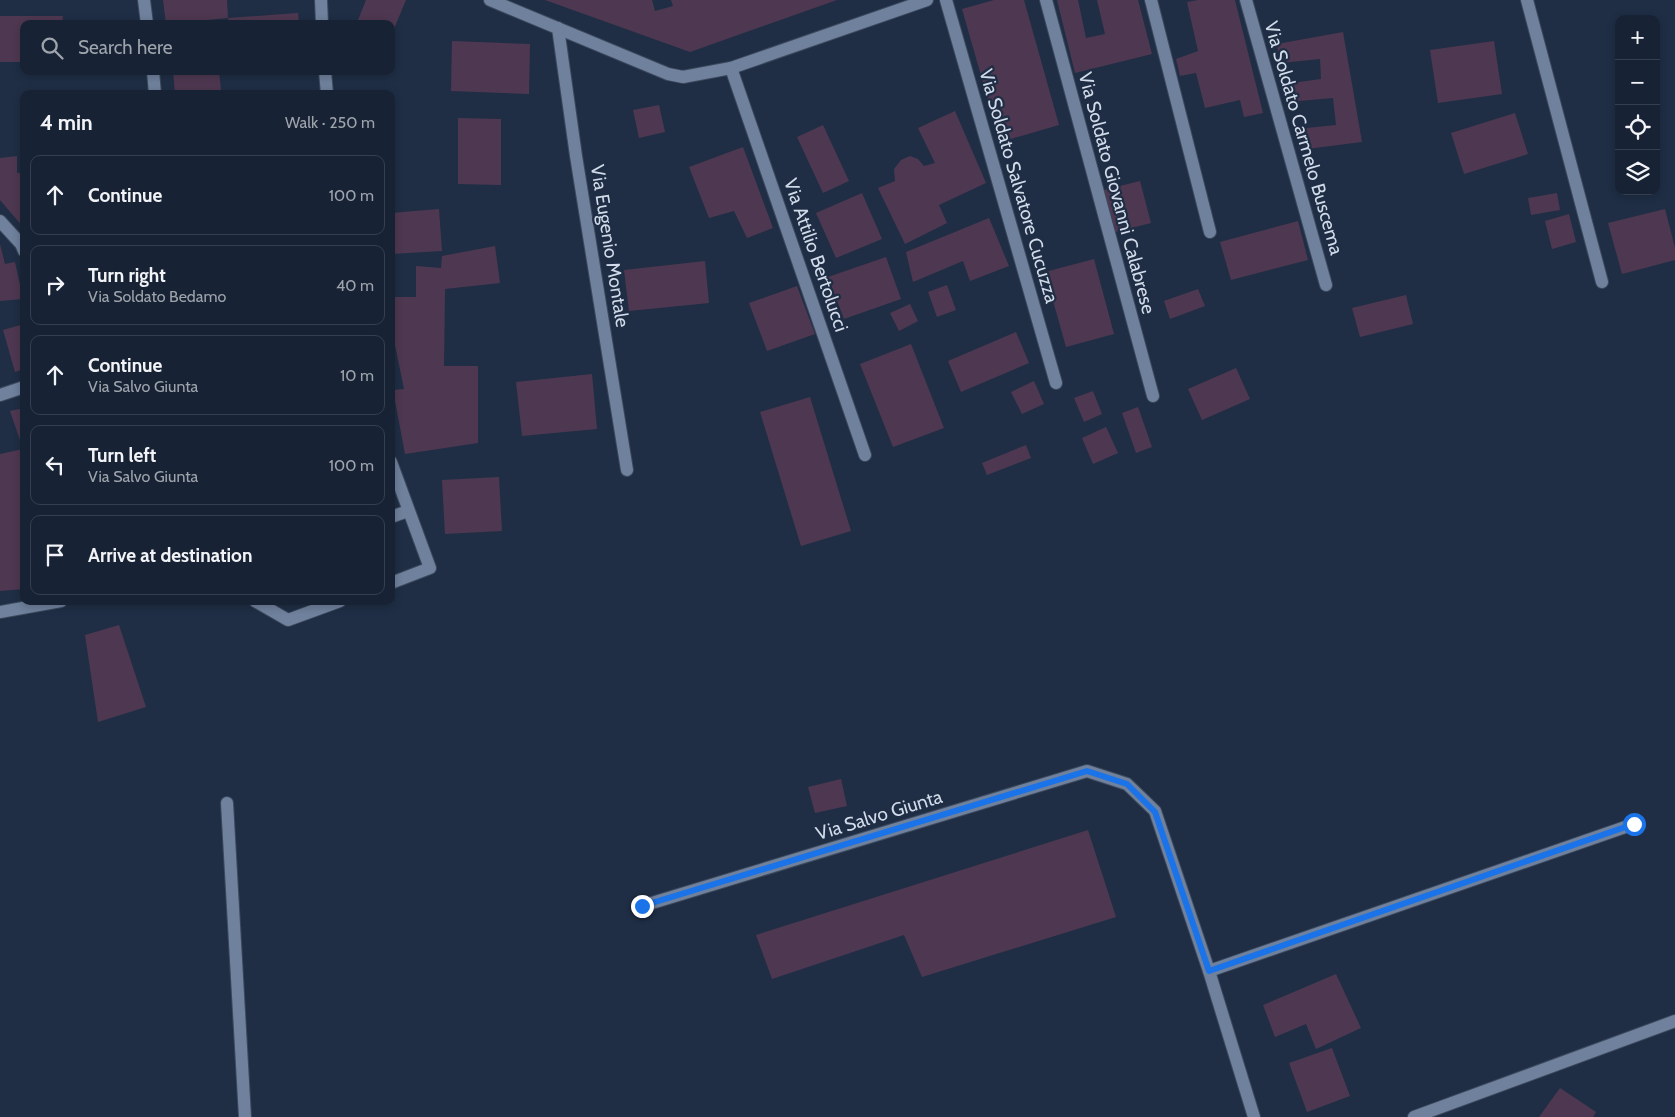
<!DOCTYPE html>
<html lang="en">
<head>
<meta charset="utf-8">
<style>
  :root { --surface:#172234; --page:#202a3c; --text:#f1f3f6; --muted:#9ea4ac; --line:#363f4f }
  body { margin:0; font-family:Cabin,sans-serif; background:var(--page); color:var(--text) }
  .controls { position:absolute; right:15px; top:15px; display:grid; overflow:hidden; border-radius:10px; box-shadow:0 2px 8px #0003 }
  .controls button { width:45px; height:45px; display:grid; place-items:center; padding:0; border:0; border-bottom:1px solid var(--line); background:var(--surface); color:var(--text); font:25px sans-serif }
  .stop { position:absolute; width:15px; height:15px; margin:-11px; border:4px solid #1a73e8; border-radius:50%; background:#fff }
  .stop.end { background:#1a73e8; border-color:#fff; box-shadow:0 1px 5px #0008 }
  .list { margin:0; padding:0; list-style:none }
  h2 { display:flex; justify-content:space-between; align-items:center; height:65px; margin:0; padding:0 20px; font-size:21px }
  h2 small { font-size:16px; font-weight:400; color:var(--muted) }
  .list li { display:grid; grid-template-columns:32px 1fr auto; gap:15px; align-items:center; box-sizing:border-box; height:80px; margin:0 10px 10px; padding:0 10px; border:1px solid var(--line); border-radius:10px }
  .list b { display:block; font-size:19px; white-space:nowrap }
  .list p { margin:0; font-size:16px; white-space:nowrap; color:var(--muted) }
  .list em { font-size:16px; font-style:normal; color:var(--muted) }
  .icon { flex:none; width:28px; height:28px; fill:none; stroke:currentColor; stroke-width:2; stroke-linecap:round; stroke-linejoin:round }
  .map { position:relative; flex:none; width:1675px; height:1117px; overflow:hidden }
  .search { position:absolute; background:var(--surface); box-shadow:0 2px 8px #0003; left:20px; top:20px; width:375px; height:55px; display:flex; align-items:center; gap:12px; box-sizing:border-box; padding:0 18px; border-radius:10px; color:var(--muted); font-size:19px }
  .panel { position:absolute; background:var(--surface); box-shadow:0 2px 8px #0003; left:20px; top:90px; width:375px; height:515px; border-radius:10px }
  .map>svg:first-child { display:block }
  .building { fill:#4e3851 }
  .lines { fill:none; stroke-linecap:round; stroke-linejoin:round }
  .minor-casing { stroke:#3c495d; stroke-width:14 }
  .minor { stroke:#6f819c; stroke-width:12 }
  .route { stroke:#1a73e8; stroke-width:6 }
  .labels { text-anchor:middle; dominant-baseline:central; stroke-width:4.5; stroke-linejoin:round; paint-order:stroke }
  .street-label { font-size:19px; fill:#d1dbea; stroke:#1f2e45 }
</style>
</head>
<body>
<div class="map">
<svg width="1675" height="1117" viewBox="0 0 1675 1117">
  <rect width="100%" height="100%" fill="#1f2e45"/>
  <g class="building">
    <polygon points="163,0 227,0 228,18 166,24"/>
    <polygon points="366,0 406,0 391,36 391,24 367,24 358,20"/>
    <polygon points="545,0 652,0 655,11 673,6 671,0 837,0 690,52"/>
    <polygon points="994,0 1024,0 1059,125 1000,142 962,9"/>
    <polygon points="1057,0 1078,0 1086,38 1105,34 1097,0 1138,0 1152,54 1075,73"/>
    <polygon points="1198,0 1235,0 1263,113 1244,117 1240,100 1205,108 1196,73 1180,76 1176,59 1198,51 1187,2"/>
    <polygon points="298,13 299,24 229,24 228,18"/>
    <polygon points="0,16 63,16 62,24 24,24 24,62 0,62"/>
    <polygon points="1343,32 1362,142 1299,150 1297,129 1336,125 1333,98 1287,102 1285,84 1321,79 1320,59 1280,63 1277,44"/>
    <polygon points="452,41 530,44 529,94 451,91"/>
    <polygon points="1494,41 1502,94 1438,103 1430,50"/>
    <polygon points="173,71 219,71 221,90 175,94"/>
    <polygon points="659,105 665,132 639,138 633,110"/>
    <polygon points="955,111 986,183 939,205 947,223 905,244 878,188 895,181 894,169 901,160 910,156 918,159 924,166 935,163 918,128"/>
    <polygon points="1515,113 1528,154 1464,174 1451,133"/>
    <polygon points="458,118 501,119 501,185 458,184"/>
    <polygon points="823,125 849,181 823,193 797,137"/>
    <polygon points="743,147 773,228 747,238 734,211 709,218 689,167"/>
    <polygon points="17,156 17,173 24,173 24,228 0,200 0,158"/>
    <polygon points="1140,181 1151,223 1115,232 1104,190"/>
    <polygon points="862,193 882,239 836,258 816,213"/>
    <polygon points="1557,193 1560,210 1531,215 1528,198"/>
    <polygon points="439,209 442,251 391,254 391,213"/>
    <polygon points="1665,209 1675,248 1675,260 1622,274 1608,223"/>
    <polygon points="1569,214 1576,242 1552,249 1545,221"/>
    <polygon points="989,218 1009,266 970,281 963,261 913,282 906,252"/>
    <polygon points="1298,221 1308,260 1231,280 1220,242"/>
    <polygon points="0,244 5,264 15,262 23,299 0,301"/>
    <polygon points="495,246 500,283 445,289 444,366 478,366 478,443 405,454 393,390 404,389 395,345 391,345 391,297 416,297 416,266 441,268 442,256"/>
    <polygon points="886,257 901,299 844,319 828,277"/>
    <polygon points="1094,259 1114,334 1066,347 1045,272"/>
    <polygon points="705,261 709,303 629,311 624,270"/>
    <polygon points="947,285 956,310 937,317 928,292"/>
    <polygon points="797,286 815,334 767,351 749,303"/>
    <polygon points="1198,289 1205,306 1170,319 1164,301"/>
    <polygon points="1406,295 1413,324 1360,337 1352,308"/>
    <polygon points="910,304 918,321 899,331 890,313"/>
    <polygon points="24,324 24,369 15,372 3,330"/>
    <polygon points="1016,332 1029,363 961,392 948,361"/>
    <polygon points="911,344 944,428 893,447 860,364"/>
    <polygon points="1236,368 1250,399 1202,420 1188,389"/>
    <polygon points="592,374 597,429 522,436 516,382"/>
    <polygon points="1034,381 1044,404 1022,414 1011,392"/>
    <polygon points="1093,391 1102,414 1084,422 1074,398"/>
    <polygon points="810,397 851,531 801,546 760,412"/>
    <polygon points="1138,407 1152,447 1136,453 1122,413"/>
    <polygon points="24,408 24,589 0,591 0,454 23,449 10,411"/>
    <polygon points="1106,427 1118,453 1093,464 1082,438"/>
    <polygon points="1026,445 1031,458 987,475 982,463"/>
    <polygon points="499,477 502,531 445,534 442,480"/>
    <polygon points="119,625 146,707 98,722 85,635"/>
    <polygon points="841,779 847,806 815,813 808,787"/>
    <polygon points="1088,830 1116,917 922,977 904,935 772,979 756,935"/>
    <polygon points="1336,974 1361,1028 1316,1049 1306,1024 1275,1037 1263,1005"/>
    <polygon points="1332,1048 1350,1096 1307,1112 1289,1063"/>
    <polygon points="1560,1088 1596,1112 1593,1117 1539,1117"/>
  </g>
  <g class="lines">
    <defs>
      <g id="minor">
        <polyline points="144,0 147,24"/>
        <polyline points="321,0 322,24"/>
        <polyline points="490,0 668,74 683,77 731,68 927,0"/>
        <polyline points="946,0 1056,383"/>
        <polyline points="1046,0 1153,396"/>
        <polyline points="1151,0 1210,232"/>
        <polyline points="1246,0 1326,285"/>
        <polyline points="1527,0 1602,282"/>
        <polyline points="558,28 576,156 627,470"/>
        <polyline points="731,68 865,455"/>
        <polyline points="153,71 155,94"/>
        <polyline points="325,71 327,94"/>
        <polyline points="0,221 21,244 24,251"/>
        <polyline points="0,395 24,387"/>
        <polyline points="391,462 430,568 391,583"/>
        <polyline points="391,517 408,511"/>
        <polyline points="255,601 288,620 340,601"/>
        <polyline points="0,612 61,601"/>
        <polyline points="227,803 245,1117"/>
        <polyline points="642,906 1087,771 1127,784 1155,811 1209,971 1254,1117"/>
        <polyline points="1209,971 1634,824"/>
        <polyline points="1414,1117 1675,1021"/>
      </g>
    </defs>
    <use href="#minor" class="minor-casing"/>
    <use href="#minor" class="minor"/>
  </g>
  <g class="lines">
    <polyline class="route" points="642,906 1087,771 1127,784 1155,812 1209,971 1634,824"/>
  </g>
  <g class="labels">
    <g class="street-label">
      <text transform="translate(1304 138) rotate(74)">Via Soldato Carmelo Buscema</text>
      <text transform="translate(1019 186) rotate(74)">Via Soldato Salvatore Cucuzza</text>
      <text transform="translate(1117 193) rotate(75)">Via Soldato Giovanni Calabrese</text>
      <text transform="translate(610 246) rotate(81)">Via Eugenio Montale</text>
      <text transform="translate(816 255) rotate(71)">Via Attilio Bertolucci</text>
      <text transform="translate(879 815) rotate(-17)">Via Salvo Giunta</text>
    </g>
  </g>
</svg>
<div class="controls">
<button>+</button>
<button>−</button>
<button><svg class="icon" aria-label="locate" viewBox="0 0 24 24"><circle cx="12" cy="12" r="6"/><path d="M12 2v4M12 18v4M2 12h4M18 12h4"/></svg></button>
<button><svg class="icon" aria-label="layers" viewBox="0 0 24 24"><path d="M12 4l9 5-9 5-9-5zM3 14l9 5 9-5"/></svg></button>
</div>
<div class="stop" style="left:1634px;top:824px"></div>
<div class="stop end" style="left:642px;top:906px"></div>
<div class="search"><svg class="icon" aria-label="search" viewBox="0 0 24 24"><circle cx="10" cy="10" r="6"/><path d="M15 15l6 6"/></svg>Search here</div>
<section class="panel">
<h2>4 min<small>Walk · 250 m</small></h2>
<ul class="list">
<li><svg class="icon" aria-label="ahead" viewBox="0 0 24 24"><path d="M12 20V5M6 11l6-6 6 6"/></svg><div><b>Continue</b></div><em>100 m</em></li>
<li><svg class="icon" aria-label="right" viewBox="0 0 24 24"><path d="M7 20v-9h11M14 6l5 5-5 5"/></svg><div><b>Turn right</b><p>Via Soldato Bedamo</p></div><em>40 m</em></li>
<li><svg class="icon" aria-label="ahead" viewBox="0 0 24 24"><path d="M12 20V5M6 11l6-6 6 6"/></svg><div><b>Continue</b><p>Via Salvo Giunta</p></div><em>10 m</em></li>
<li><svg class="icon" aria-label="left" viewBox="0 0 24 24"><path d="M17 20v-9H6M10 6l-5 5 5 5"/></svg><div><b>Turn left</b><p>Via Salvo Giunta</p></div><em>100 m</em></li>
<li><svg class="icon" aria-label="arrive" viewBox="0 0 24 24"><path d="M6 21V4h12l-3 4 3 4H6"/></svg><div><b>Arrive at destination</b></div></li>
</ul>
</section>
</div>
</body>
</html>
